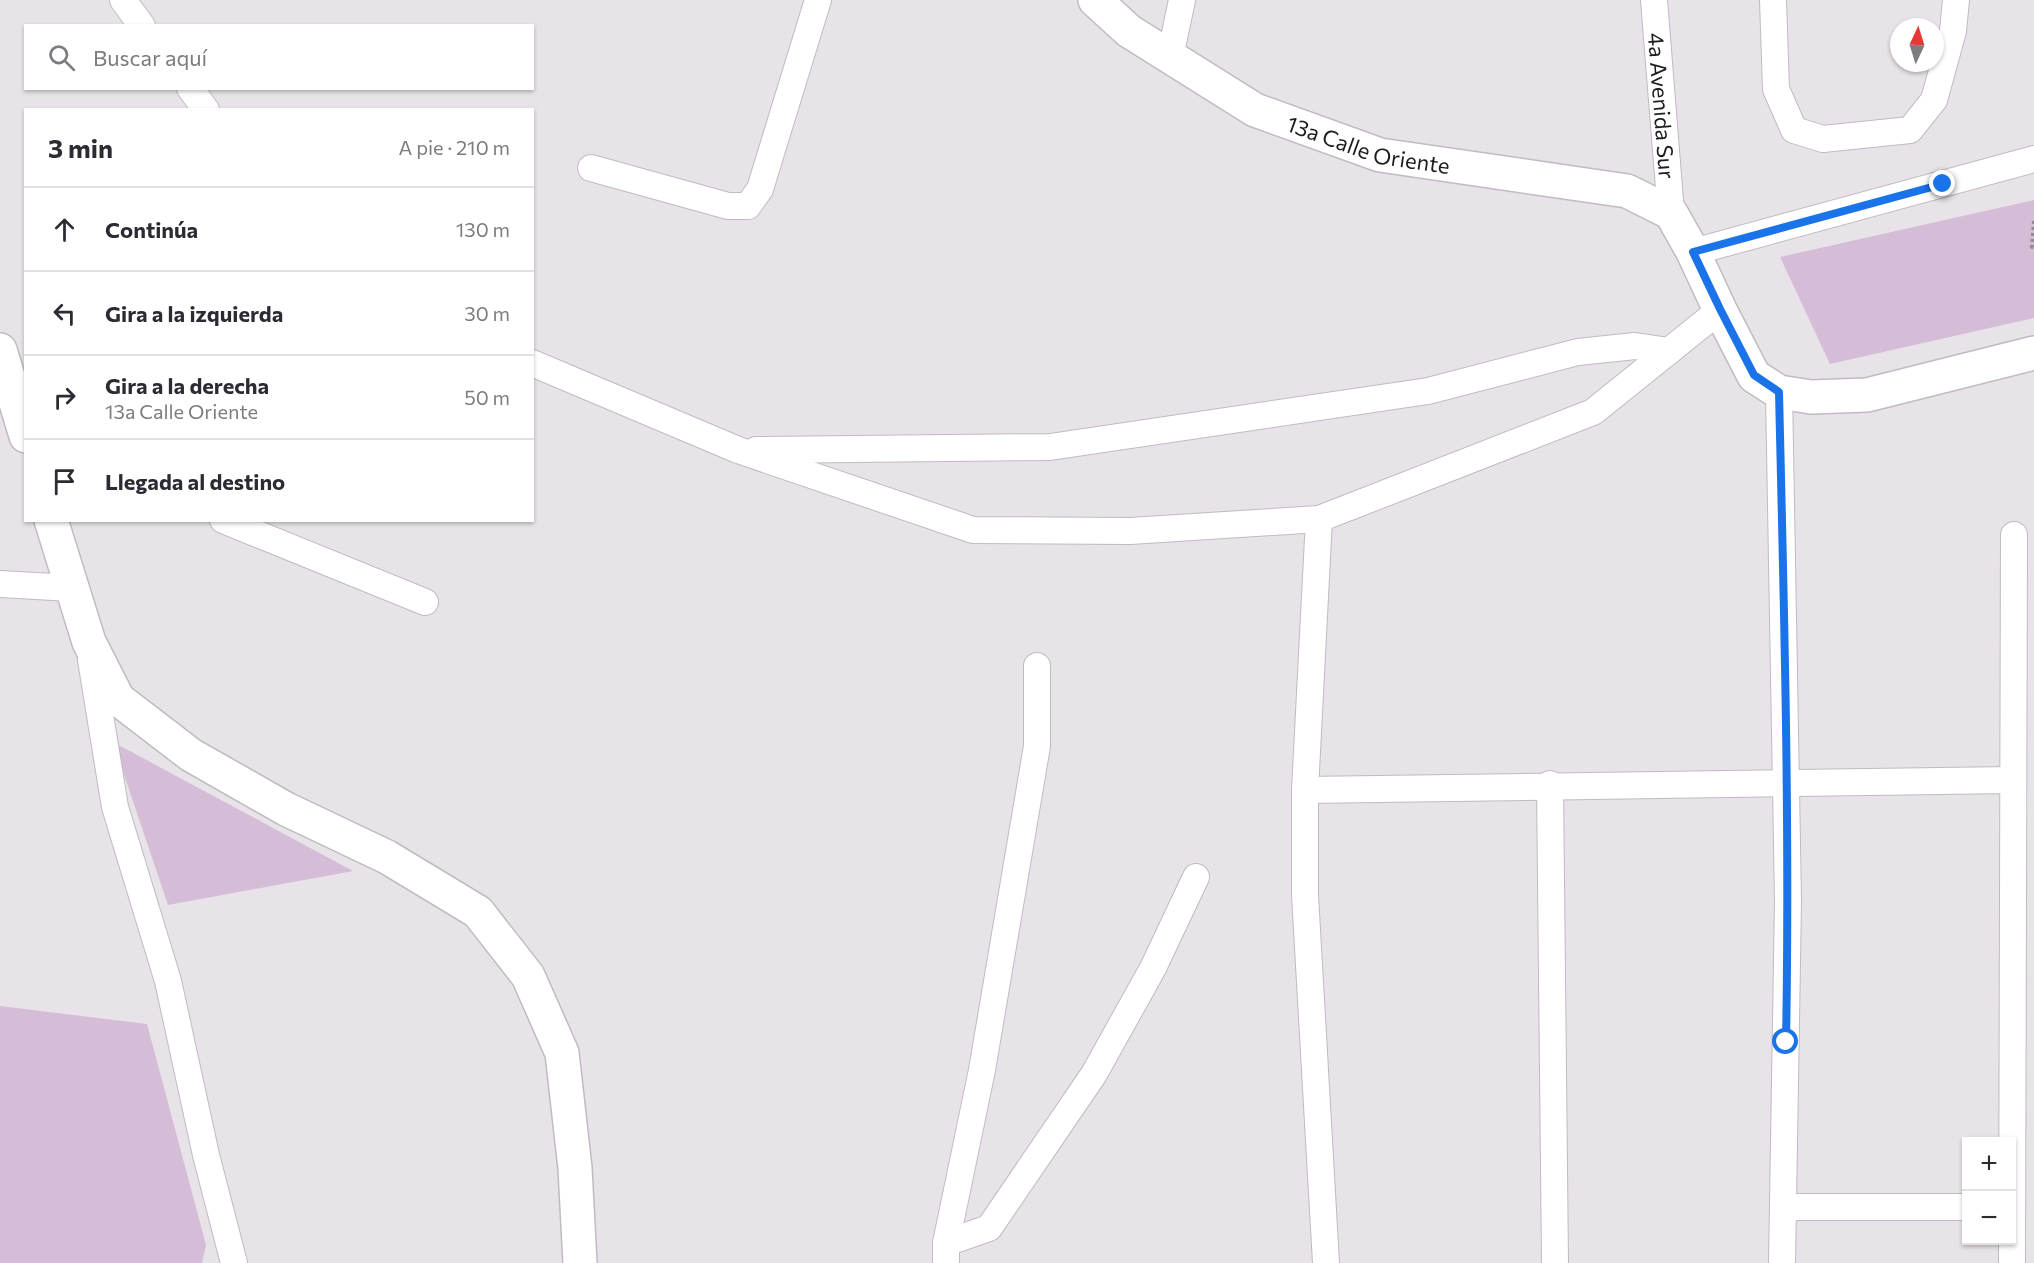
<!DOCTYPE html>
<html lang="es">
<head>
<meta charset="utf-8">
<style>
  :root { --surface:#fff; --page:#f2f2f3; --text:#2b2b33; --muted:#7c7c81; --line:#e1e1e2 }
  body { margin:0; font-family:Commissioner,sans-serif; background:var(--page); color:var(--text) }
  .controls { position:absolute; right:18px; bottom:18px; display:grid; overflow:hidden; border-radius:0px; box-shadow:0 2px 4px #0004 }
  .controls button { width:54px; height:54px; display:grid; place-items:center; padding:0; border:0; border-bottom:2px solid var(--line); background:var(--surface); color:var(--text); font:30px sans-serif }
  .compass { position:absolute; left:1890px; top:18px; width:54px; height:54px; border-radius:50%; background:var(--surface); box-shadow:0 2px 4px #0004; rotate:4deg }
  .stop { position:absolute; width:18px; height:18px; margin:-14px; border:4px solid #1a73e8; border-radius:50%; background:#fff }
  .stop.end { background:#1a73e8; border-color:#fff; box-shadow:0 2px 6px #0008 }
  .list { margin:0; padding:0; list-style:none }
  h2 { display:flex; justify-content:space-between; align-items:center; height:78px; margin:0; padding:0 24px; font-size:26px }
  h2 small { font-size:20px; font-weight:400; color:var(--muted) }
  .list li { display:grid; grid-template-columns:39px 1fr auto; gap:18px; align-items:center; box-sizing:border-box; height:84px; padding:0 24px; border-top:2px solid var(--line) }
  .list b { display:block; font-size:22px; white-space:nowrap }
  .list p { margin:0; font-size:20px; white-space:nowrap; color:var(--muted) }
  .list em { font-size:20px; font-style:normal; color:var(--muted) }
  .icon { flex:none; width:33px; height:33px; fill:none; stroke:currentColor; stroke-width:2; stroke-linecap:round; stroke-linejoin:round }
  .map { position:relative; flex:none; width:2034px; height:1263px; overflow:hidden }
  .search { position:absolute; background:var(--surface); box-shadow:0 2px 4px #0004; left:24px; top:24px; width:510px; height:66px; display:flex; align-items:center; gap:15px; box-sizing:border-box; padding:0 21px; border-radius:0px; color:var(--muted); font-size:22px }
  .panel { position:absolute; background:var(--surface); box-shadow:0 2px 4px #0004; left:24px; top:108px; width:510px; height:414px; border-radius:0px }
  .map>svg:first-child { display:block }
  .green { fill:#d5bdd7 }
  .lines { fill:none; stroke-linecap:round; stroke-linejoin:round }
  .street-casing { stroke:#c0bbc1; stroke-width:28 }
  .secondary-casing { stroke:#c0bbc1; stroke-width:36 }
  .path { stroke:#908c90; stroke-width:4; stroke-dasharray:3 3; stroke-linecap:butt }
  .street { stroke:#fff; stroke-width:26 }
  .secondary { stroke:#fff; stroke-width:33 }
  .route { stroke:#1a73e8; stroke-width:8 }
  .labels { text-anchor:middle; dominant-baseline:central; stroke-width:6; stroke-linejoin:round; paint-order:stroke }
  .street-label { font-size:22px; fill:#1d1c1e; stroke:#e8e3e8 }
</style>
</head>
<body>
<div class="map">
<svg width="2034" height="1263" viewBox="0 0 2034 1263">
  <rect width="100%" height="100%" fill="#e8e3e8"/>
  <g class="green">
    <polygon points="2034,200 2034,318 1830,364 1780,257"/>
    <polygon points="113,742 353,871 168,905"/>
    <polygon points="0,1006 147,1024 206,1245 202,1263 0,1263"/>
  </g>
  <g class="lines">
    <defs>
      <g id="street">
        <polyline points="123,0 142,26"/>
        <path id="s1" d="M1654,0L1671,213"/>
        <polyline points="1773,0 1776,89 1794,130 1823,139 1910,130 1934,100 1953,31 1956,0"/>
        <polyline points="1170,57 1182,0"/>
        <polyline points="190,88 206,110"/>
        <polyline points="591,168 728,206 748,206 760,189 818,0"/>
        <polyline points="1693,252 2034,159"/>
        <polyline points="532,363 738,450 973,530 1130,531 1319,519 1593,412 1720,310"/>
        <polyline points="1779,392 1788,901 1782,1263"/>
        <polyline points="756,450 1050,447 1428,391 1578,352 1635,346 1669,351"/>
        <polyline points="1319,519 1305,790 1305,895 1326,1263"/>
        <polyline points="223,520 425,602"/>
        <polyline points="0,584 71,588"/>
        <polyline points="91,660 115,807 168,981 206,1155 234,1263"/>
        <polyline points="1550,784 1555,1263"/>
        <path d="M1305,790C1541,785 1777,785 2013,780"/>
        <polyline points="1784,1207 1966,1207"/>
        <polyline points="946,1243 989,1228 1094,1074 1153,968 1196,877"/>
        <polyline points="946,1263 946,1243 982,1070 1037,746 1037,666"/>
        <polyline points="2012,1263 2014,535"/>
      </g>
      <g id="secondary">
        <path id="s2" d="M1095,0L1129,31L1255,110L1380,155L1627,191L1671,213L1693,252L1720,310L1754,376L1779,392L1811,397L1867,395L2034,353"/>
        <polyline points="0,350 26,436"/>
        <polyline points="51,520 89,642 118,699 191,755 286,809 387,857 478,912 528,976 562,1053 575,1168 580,1263"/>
      </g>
    </defs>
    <use href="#street" class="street-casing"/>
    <use href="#secondary" class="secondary-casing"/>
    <polyline class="path" points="2034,221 2032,247 2034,247"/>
    <use href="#street" class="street"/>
    <use href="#secondary" class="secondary"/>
  </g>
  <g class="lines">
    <path class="route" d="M1786,1042C1790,825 1784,608 1779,392L1754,375L1720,309L1693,252L1943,184"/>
  </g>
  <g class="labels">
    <g class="street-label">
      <text stroke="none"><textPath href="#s1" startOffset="106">4a Avenida Sur</textPath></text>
      <text stroke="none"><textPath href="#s2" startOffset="314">13a Calle Oriente</textPath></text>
    </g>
  </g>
</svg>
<div class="controls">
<button>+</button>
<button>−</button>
</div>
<svg class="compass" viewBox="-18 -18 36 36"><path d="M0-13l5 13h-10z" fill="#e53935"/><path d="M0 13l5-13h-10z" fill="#7c7c81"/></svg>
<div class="stop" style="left:1786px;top:1042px"></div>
<div class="stop end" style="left:1943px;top:184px"></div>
<div class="search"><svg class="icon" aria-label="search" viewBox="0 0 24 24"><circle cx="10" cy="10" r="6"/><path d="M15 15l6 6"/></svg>Buscar aquí</div>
<section class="panel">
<h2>3 min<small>A pie · 210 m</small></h2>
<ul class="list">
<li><svg class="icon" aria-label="ahead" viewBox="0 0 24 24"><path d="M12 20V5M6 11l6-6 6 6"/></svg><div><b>Continúa</b></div><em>130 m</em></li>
<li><svg class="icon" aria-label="left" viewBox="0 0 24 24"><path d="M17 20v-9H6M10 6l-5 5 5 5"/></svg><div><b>Gira a la izquierda</b></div><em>30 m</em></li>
<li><svg class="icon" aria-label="right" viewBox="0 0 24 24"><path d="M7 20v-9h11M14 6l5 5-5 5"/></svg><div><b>Gira a la derecha</b><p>13a Calle Oriente</p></div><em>50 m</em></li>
<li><svg class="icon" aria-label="arrive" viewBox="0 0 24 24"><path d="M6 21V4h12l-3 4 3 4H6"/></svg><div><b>Llegada al destino</b></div></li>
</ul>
</section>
</div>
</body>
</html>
